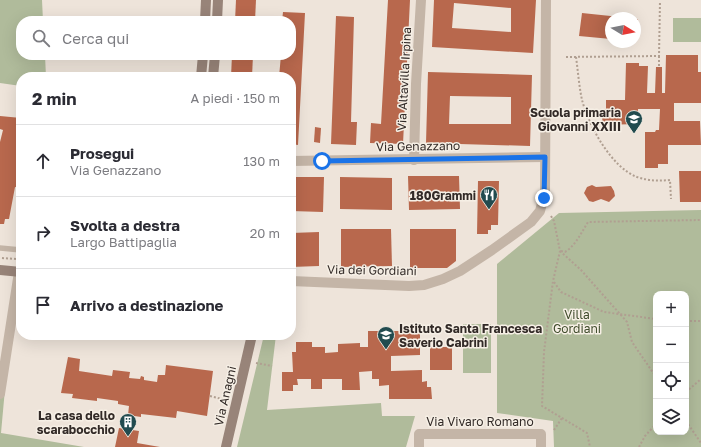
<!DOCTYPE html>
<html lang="it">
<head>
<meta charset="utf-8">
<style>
  :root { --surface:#fff; --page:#f7f7f7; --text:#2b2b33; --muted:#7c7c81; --line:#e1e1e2 }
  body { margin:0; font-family:"Golos Text",sans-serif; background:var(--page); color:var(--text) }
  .controls { position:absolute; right:12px; bottom:12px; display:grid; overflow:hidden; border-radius:8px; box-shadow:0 4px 16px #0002 }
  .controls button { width:36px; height:36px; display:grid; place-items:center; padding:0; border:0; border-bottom:1px solid var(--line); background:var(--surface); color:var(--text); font:20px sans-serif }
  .compass { position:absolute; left:605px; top:12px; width:36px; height:36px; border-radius:50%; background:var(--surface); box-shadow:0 4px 16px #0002; rotate:100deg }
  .stop { position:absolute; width:12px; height:12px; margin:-9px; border:3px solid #1a73e8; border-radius:50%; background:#fff }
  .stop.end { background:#1a73e8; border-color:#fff; box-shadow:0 1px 4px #0008 }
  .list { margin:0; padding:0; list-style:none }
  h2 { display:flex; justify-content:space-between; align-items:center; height:52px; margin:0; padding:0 16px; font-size:17px }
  h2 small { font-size:13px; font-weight:400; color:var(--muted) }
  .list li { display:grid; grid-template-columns:26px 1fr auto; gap:12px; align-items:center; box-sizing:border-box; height:72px; padding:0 16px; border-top:1px solid var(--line) }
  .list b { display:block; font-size:15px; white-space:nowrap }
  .list p { margin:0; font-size:13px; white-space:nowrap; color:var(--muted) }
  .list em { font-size:13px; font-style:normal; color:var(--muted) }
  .icon { flex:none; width:22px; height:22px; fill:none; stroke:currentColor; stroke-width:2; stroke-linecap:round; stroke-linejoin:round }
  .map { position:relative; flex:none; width:701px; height:447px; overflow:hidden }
  .search { position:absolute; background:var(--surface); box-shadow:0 4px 16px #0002; left:16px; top:16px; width:280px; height:44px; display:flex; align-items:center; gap:10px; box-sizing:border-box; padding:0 14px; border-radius:16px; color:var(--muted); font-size:15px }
  .panel { position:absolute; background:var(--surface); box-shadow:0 4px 16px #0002; left:16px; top:72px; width:280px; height:268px; border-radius:16px }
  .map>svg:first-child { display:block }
  .green { fill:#b0bb9b; fill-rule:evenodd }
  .building { fill:#b8684d; fill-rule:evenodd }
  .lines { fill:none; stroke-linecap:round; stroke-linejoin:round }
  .path { stroke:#b09f91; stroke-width:2; stroke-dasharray:2 2; stroke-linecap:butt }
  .lane { stroke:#c4b5a7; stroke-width:5.5 }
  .street { stroke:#c4b5a7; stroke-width:10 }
  .secondary { stroke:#988479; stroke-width:10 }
  .route { stroke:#1a73e8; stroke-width:5 }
  .labels { text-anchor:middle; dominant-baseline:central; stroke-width:3; stroke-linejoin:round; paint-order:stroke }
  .street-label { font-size:12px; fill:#322a27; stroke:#f6efe5 }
  .poi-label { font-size:12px; font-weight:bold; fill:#322a27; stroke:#f6efe5; text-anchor:end }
  .park-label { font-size:12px; fill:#414d2d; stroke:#f6efe5 }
</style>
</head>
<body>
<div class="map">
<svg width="701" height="447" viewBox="0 0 701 447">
  <rect width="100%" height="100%" fill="#eee4da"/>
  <g class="green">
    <polygon points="0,0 42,0 43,21 21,21 21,55 45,55 46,77 21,77 21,86 0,83"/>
    <rect x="673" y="18" width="28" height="24"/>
    <path d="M701,210V447H554L553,421L497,413V264L559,213ZM656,294H686V432H656Z"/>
    <rect x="463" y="324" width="28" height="49"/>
    <polygon points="264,335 276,335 267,410 381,403 382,416 415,416 406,447 237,447"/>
    <polygon points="0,377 6,378 1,433 84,447 0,447"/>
  </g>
  <g class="building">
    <polygon points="236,0 256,0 255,21 235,21"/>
    <polygon points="388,0 410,0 403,144 370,143 371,123 381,124"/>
    <path d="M434,0H536L533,53L432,47ZM454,3L511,8V32L452,28Z"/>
    <polygon points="283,12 305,13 298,145 291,144 291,77 279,77 281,55 291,55 291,21 282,21"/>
    <polygon points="582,13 620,17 611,18 611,39 579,36"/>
    <polygon points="336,16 354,17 351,122 357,122 356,145 331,144"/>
    <polygon points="635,19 638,19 636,33 635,33"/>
    <polygon points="232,55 253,55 252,77 231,77"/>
    <polygon points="666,55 698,55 698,72 701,72 701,103 674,103 674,121 700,121 701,145 668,145 668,164 658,164 658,168 645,168 645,132 655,132 656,130 659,130 660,109 638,109 638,124 602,125 603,109 606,109 606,100 625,100 626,63 639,63 639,66 648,66 647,93 655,93 656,67 662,67 662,93 665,93"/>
    <path d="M428,72L532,75L530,146L426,143ZM450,96L511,97V124H449Z"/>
    <polygon points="0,116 21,118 21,188 15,187 9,219 5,219 4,224 0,224 0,142 3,130 0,129"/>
    <polygon points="315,127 321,128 320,143 314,142"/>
    <polygon points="679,171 701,171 701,202 680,202"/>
    <polygon points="408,176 459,176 460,209 409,210"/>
    <polygon points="291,177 324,177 323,212 291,211"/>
    <polygon points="340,177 392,178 392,210 340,209"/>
    <polygon points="478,181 499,181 498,225 491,225 491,230 488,230 488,234 477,234"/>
    <polygon points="592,185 596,187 611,186 614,191 615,196 609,202 601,199 593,202 589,201 584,193 587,187"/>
    <polygon points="341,229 391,229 392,266 341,267"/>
    <polygon points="410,229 456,229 456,261 447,268 410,268"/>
    <polygon points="319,232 319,266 291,267 291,233"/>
    <polygon points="368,331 420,331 420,355 391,356 391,371 422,370 422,382 427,381 427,387 431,387 432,399 389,399 389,385 379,386 379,379 372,379 372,371 359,372 360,390 342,390 342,379 322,379 322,389 311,389 311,379 297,379 298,385 293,385 293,391 282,391 282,372 293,372 292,352 296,352 296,342 312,342 312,347 325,347 325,353 338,352 338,344 360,343 360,347 368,347"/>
    <rect x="430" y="347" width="22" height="23"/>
    <polygon points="68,357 80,359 79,371 112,376 113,370 130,372 129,378 140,379 141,376 144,377 144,380 157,382 158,375 165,375 166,365 213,371 207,416 177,411 176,418 141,414 141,417 128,415 129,406 118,404 118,401 97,398 97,401 72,398 73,394 61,393"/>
    <polygon points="119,428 139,431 137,443 160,447 115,447"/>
  </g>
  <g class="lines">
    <g class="path">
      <polyline points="659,56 659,67"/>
      <polyline points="566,57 659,56 660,1"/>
      <path d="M576,57C578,71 579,86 582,100C589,126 611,167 637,177C649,181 659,181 670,180L671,199"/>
      <polyline points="551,216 554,221 560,251 553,281 544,352 542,406 587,433 590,447"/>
      <polyline points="560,251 581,270 627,322 632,342 656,377"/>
      <path d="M561,251L565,252C576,245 581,233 588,222L701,220"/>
      <polyline points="2,258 16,259"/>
      <polyline points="554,282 561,292 604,312 656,319"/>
      <polyline points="686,321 701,321"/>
      <polyline points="256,363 272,366"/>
      <polyline points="686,392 701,379"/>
      <polyline points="210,396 226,400"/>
      <polyline points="686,421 701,443"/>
      <polyline points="554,430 562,418"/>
      <polyline points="639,447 645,436 656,424"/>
    </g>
    <polyline class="lane" points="0,248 21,250"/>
    <g class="street">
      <polyline points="414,160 416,84 421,0"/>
      <polyline points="291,161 545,157"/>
      <polyline points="291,281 409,286 424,285 443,279 460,271 492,250 531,222 540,211 545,192 546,0"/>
      <polyline points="0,394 19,272"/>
      <polyline points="419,447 419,434 541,434 541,447"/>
    </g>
    <g class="secondary">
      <polyline points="205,21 206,0"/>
      <polyline points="217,21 218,0"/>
      <polyline points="201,77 203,55"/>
      <polyline points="213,77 215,55"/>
      <polyline points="0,270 21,272"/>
      <polyline points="226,447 252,335"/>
    </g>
  </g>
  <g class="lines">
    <polyline class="route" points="322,161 545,157 544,198"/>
  </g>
  <defs>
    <symbol id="school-pin" viewBox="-11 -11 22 30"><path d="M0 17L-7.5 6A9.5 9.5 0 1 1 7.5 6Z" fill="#214b4f" stroke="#f6efe5"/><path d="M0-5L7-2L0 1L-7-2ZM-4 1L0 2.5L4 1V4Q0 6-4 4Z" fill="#fff"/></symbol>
    <symbol id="restaurant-pin" viewBox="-11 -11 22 30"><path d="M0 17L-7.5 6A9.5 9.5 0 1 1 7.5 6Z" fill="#214b4f" stroke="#f6efe5"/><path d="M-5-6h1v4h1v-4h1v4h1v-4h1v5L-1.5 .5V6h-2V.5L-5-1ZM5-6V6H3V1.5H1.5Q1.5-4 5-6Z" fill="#fff"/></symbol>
    <symbol id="building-pin" viewBox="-11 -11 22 30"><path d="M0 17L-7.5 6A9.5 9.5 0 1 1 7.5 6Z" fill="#214b4f" stroke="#f6efe5"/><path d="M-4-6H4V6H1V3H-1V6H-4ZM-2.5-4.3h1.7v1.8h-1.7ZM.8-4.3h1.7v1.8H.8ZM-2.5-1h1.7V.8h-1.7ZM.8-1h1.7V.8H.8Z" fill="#fff"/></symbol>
  </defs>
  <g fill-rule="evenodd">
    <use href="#school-pin" x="624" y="109" width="20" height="27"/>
    <use href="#restaurant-pin" x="479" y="185" width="20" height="27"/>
    <use href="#school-pin" x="376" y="325" width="20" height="27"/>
    <use href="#building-pin" x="118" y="412" width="20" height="27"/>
  </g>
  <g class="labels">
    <g class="street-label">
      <text transform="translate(404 79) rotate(-87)">Via Altavilla Irpina</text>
      <text transform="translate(418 146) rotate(-1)">Via Genazzano</text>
      <text transform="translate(372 270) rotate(1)">Via dei Gordiani</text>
      <text transform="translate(225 396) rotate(-77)">Via Anagni</text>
      <text x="480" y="421">Via Vivaro Romano</text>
    </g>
    <g class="poi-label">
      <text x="621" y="112">Scuola primaria<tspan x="621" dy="14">Giovanni XXIII</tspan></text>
      <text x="476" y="195">180Grammi</text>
      <text x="399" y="328" text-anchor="start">Istituto Santa Francesca<tspan x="399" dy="14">Saverio Cabrini</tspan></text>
      <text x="115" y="415">La casa dello<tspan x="115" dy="14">scarabocchio</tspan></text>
    </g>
    <g class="park-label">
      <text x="577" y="314">Villa<tspan x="577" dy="14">Gordiani</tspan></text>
    </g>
  </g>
</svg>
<div class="controls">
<button>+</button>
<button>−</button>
<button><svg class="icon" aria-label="locate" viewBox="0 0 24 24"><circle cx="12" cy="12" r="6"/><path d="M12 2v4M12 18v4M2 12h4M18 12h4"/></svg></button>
<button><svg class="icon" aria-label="layers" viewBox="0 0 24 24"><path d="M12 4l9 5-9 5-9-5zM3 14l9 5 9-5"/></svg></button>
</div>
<svg class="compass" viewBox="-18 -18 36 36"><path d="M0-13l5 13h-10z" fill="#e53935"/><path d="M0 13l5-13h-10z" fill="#7c7c81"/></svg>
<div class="stop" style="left:322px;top:161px"></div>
<div class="stop end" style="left:544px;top:198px"></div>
<div class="search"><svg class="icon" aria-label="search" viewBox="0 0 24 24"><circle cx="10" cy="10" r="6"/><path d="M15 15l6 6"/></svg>Cerca qui</div>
<section class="panel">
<h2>2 min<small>A piedi · 150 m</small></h2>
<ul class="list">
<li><svg class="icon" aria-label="ahead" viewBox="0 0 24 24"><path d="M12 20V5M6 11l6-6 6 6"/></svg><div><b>Prosegui</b><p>Via Genazzano</p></div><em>130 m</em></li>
<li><svg class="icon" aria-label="right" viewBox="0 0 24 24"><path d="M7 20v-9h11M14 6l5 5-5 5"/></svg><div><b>Svolta a destra</b><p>Largo Battipaglia</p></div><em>20 m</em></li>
<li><svg class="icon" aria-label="arrive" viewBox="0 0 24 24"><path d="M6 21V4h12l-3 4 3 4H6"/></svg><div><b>Arrivo a destinazione</b></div></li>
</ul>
</section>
</div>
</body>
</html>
